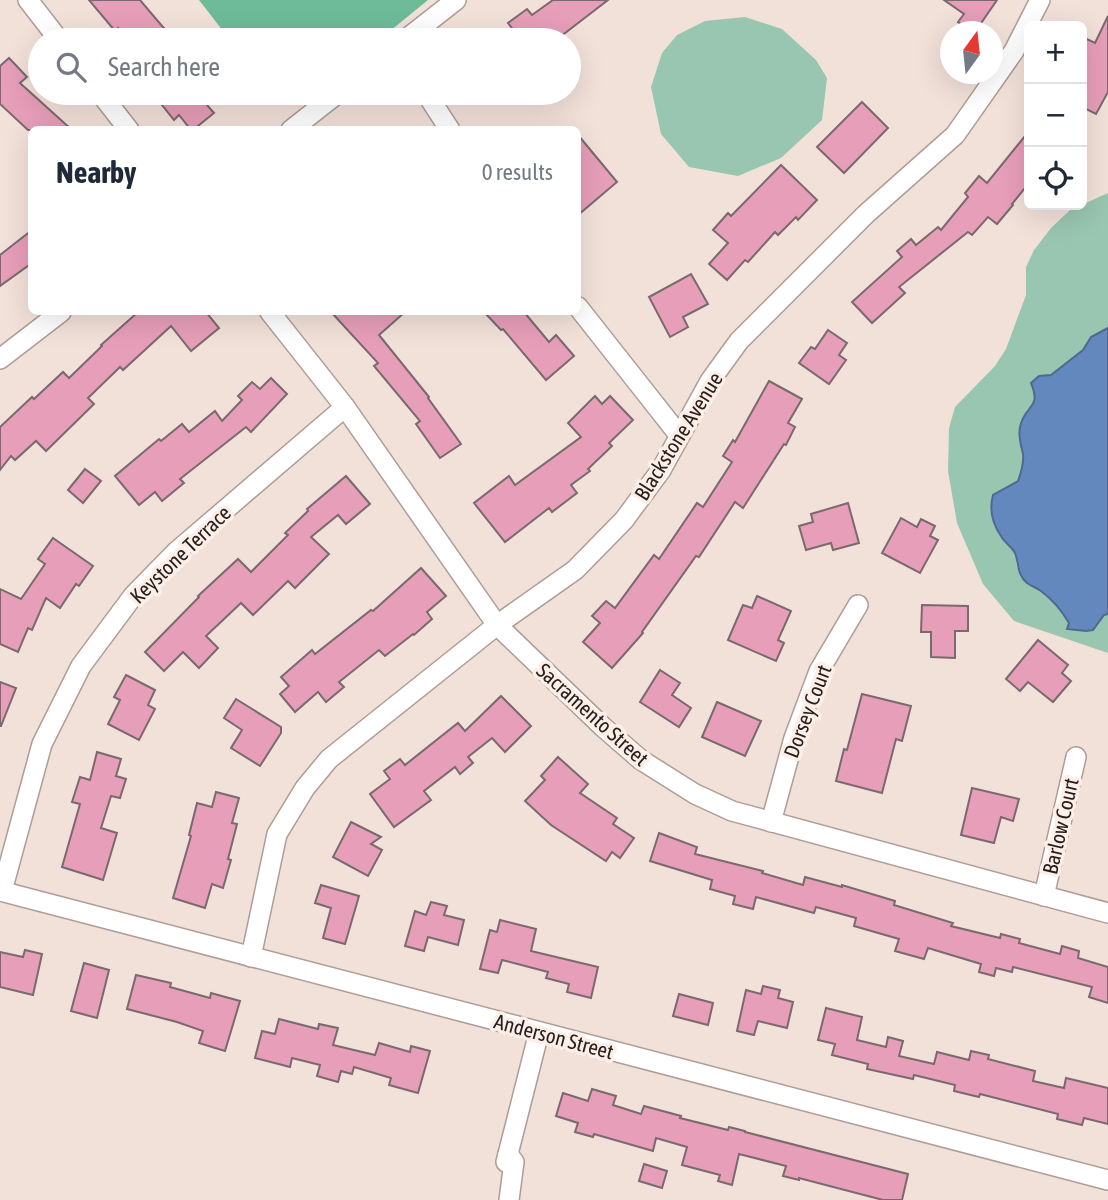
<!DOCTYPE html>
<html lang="en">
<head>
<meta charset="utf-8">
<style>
  :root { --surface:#fff; --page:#f6f6f7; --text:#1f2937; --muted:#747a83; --line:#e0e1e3 }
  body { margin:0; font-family:"Asap Condensed",sans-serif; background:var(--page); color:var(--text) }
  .controls { position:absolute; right:21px; top:21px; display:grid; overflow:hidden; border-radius:10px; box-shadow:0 7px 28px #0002 }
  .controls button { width:63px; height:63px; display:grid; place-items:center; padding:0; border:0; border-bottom:2px solid var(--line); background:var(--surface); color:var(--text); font:35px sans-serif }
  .compass { position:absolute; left:940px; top:21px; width:63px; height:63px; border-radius:50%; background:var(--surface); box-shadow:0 7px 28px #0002; rotate:15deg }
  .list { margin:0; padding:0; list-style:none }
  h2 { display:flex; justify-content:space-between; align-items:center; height:91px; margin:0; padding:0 28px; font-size:30px }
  h2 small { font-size:23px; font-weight:400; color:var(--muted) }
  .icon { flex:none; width:38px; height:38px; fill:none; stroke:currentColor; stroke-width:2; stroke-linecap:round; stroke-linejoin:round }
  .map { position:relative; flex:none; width:1108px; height:1200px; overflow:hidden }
  .search { position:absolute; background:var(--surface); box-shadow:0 7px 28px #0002; left:28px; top:28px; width:553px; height:77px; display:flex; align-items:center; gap:18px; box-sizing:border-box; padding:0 24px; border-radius:38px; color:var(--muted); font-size:26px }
  .panel { position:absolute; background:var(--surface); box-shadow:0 7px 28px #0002; left:28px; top:126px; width:553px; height:189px; border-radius:10px }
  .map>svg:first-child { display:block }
  .green { fill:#99c6b0 }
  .forest { fill:#6dbb99 }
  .water { fill:#6288be; stroke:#50698e; stroke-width:2 }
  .building { fill:#e79eb8; stroke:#7a696e; stroke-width:2 }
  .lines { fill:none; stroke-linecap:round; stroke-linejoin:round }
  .minor-casing { stroke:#ae9d96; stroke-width:22 }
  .minor { stroke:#fff; stroke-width:19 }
  .labels { text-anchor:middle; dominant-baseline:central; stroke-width:7; stroke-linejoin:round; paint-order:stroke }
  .street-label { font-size:21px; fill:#27201d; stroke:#fdefe8 }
</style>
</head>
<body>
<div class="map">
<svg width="1108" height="1200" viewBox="0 0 1108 1200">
  <rect width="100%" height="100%" fill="#f2e1d9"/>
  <g class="green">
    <polygon points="745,17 782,29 816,60 827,78 822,120 781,158 738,176 689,167 661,134 651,87 662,53 677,35 705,21"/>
    <polygon points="1108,193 1108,328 1092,337 1083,350 1051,375 1039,376 1034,403 1026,411 1019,434 1023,456 1021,472 1018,481 993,495 1000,536 1015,553 1017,567 1027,583 1041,591 1060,608 1070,624 1097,626 1104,615 1108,614 1108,653 1014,621 983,584 957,523 948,471 949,428 955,407 995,366 1006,349 1026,295 1026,267 1034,250 1051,228 1070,210"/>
  </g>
  <polygon class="forest" points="199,0 428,0 379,40 230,40"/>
  <path class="water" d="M1108,328V614L1104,615L1093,630L1086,631L1067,629L1069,623C1062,611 1053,600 1041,591C1037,588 1031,586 1027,583C1017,575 1019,563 1015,553C1012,547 1004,542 1001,536C992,523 989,510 993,495L1018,481C1021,473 1024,463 1023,454C1021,445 1018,437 1020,427C1025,404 1042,409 1031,383L1039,376L1051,375L1083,350L1091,337Z"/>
  <g class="building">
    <polygon points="89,0 140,0 174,40 129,40 118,28 115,31"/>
    <polygon points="553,0 608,0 556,40 521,40 508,23 527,9 532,15"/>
    <polygon points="944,0 997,0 975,32 971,32 958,22 964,14"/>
    <polygon points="1108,16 1108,92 1096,114 1082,107 1082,49 1087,39 1095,43"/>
    <polygon points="9,58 27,77 20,83 72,130 28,130 0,104 0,66"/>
    <polygon points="167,93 220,93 206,104 214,113 193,130 191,130 179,115 174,120 158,100"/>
    <polygon points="862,102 888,128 844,173 817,147"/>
    <polygon points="1029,131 1029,183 1012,204 1013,205 997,224 988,217 972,235 968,232 899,287 905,293 872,323 852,302 902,257 897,251 911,239 916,245 938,227 941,230 968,197 965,193 979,176 987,183"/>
    <polygon points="578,135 617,182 578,215"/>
    <polygon points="781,165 817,200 798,220 796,217 778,235 775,232 748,262 745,260 727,280 709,264 728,243 713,230 728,213 731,216"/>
    <polygon points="32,230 32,263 0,286 0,255"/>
    <polygon points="691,274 708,304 683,317 688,327 670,337 649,297"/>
    <polygon points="138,312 206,312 219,328 191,351 171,326 123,370 120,367 88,398 94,404 46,451 36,441 15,460 11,456 0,470 0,427 32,397 34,399 63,372 69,378 102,346 101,345"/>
    <polygon points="331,312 405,312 379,335 429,397 428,398 461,444 440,458 416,424 420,421 374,366 378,363"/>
    <polygon points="484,312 524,312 549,342 556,335 574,356 546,380 503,329 501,330"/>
    <polygon points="828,330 847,343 839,355 846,360 829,384 799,363 811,347 815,349"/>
    <polygon points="271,378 287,394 251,432 246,427 180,479 184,483 162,501 155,492 139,505 115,476 159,439 161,441 182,424 189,432 215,411 222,421 242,400 238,396 252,382 260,389"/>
    <polygon points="769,381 802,399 788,423 795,427 786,445 784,444 743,508 735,502 699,557 696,556 642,632 643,633 612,668 583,642 600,623 592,616 606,601 615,608 654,555 659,559 697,503 703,507 732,462 723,456 733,440 735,442"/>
    <polygon points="595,396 602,404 610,396 633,420 609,443 612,446 588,469 590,471 571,485 577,493 552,512 549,508 505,542 474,503 509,476 515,485 581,437 568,423"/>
    <polygon points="85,469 101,481 83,503 68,490"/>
    <polygon points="346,476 370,504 346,524 338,515 311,537 329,554 295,588 288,581 253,615 241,603 206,636 218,648 199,668 183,652 164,671 145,652 199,597 198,596 238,559 251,572 288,535 285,533 308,511 307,509"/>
    <polygon points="848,503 859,543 833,550 831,543 806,550 799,526 813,522 811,514"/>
    <polygon points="901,518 917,527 921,519 935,526 930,536 938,540 920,573 882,553"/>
    <polygon points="53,538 93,566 79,586 76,584 60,608 46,598 32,630 28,628 18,652 0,644 0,589 21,599 45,564 38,559"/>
    <polygon points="421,568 446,596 427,612 432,619 414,635 413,634 385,656 379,650 339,682 344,687 326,702 318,692 295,712 280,694 289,686 281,677 312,650 315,654 371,610 373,611"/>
    <polygon points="757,596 791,611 778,640 784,643 776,661 728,640 743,605 752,608"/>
    <polygon points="922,605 968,606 968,631 955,631 955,658 931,657 931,632 921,632"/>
    <polygon points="1038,640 1068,665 1062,673 1071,681 1053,702 1028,682 1020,691 1006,679"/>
    <polygon points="660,670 680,683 672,695 691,708 679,727 640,702"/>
    <polygon points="126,675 155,690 148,705 155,709 139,740 108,724 120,700 114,697"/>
    <polygon points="0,682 16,688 1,726 0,726"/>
    <polygon points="862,694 911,706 902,741 896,739 882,793 836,781 844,749 847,750"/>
    <polygon points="501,696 531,726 505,752 492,738 468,757 473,763 460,774 455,767 424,791 431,800 394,827 370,794 390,779 384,771 400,759 405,765 458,723 465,731"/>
    <polygon points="236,699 281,727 281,733 260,766 231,748 242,730 224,718"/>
    <polygon points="717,702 761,721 745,756 702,737"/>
    <polygon points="97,752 121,759 116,776 126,779 120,798 111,796 101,828 117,833 103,880 62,867 80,804 72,802 80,777 90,780"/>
    <polygon points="558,757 588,784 580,793 617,818 613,824 634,838 620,858 612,852 606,861 551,825 525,801 545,780 541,776"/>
    <polygon points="972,788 1019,799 1013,821 1001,817 994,843 961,835"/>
    <polygon points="216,792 239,798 232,823 237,824 228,859 231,860 223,888 212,884 205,908 173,898 191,836 189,835 197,803 212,807"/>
    <polygon points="351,822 381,837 371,844 382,850 368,876 333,857"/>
    <polygon points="659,833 697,847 695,854 763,871 762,873 803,885 805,877 842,887 842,885 895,901 894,905 953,923 951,926 1000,938 1001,934 1020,939 1019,943 1060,954 1062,946 1079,951 1078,958 1108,967 1108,1003 1089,997 1092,987 1013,967 1012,972 996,968 994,976 979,972 981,964 928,948 924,959 895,951 899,939 854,926 856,918 816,907 814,913 756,897 753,909 733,904 735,896 710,889 712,880 650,861"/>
    <polygon points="321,885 359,896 345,944 323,938 331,908 315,903"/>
    <polygon points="431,902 447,906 444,915 464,920 458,945 428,937 424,951 405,946 415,911 426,915"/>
    <polygon points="500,920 536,929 531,951 598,967 591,998 567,992 569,984 546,978 548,972 502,960 498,973 480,969 490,930 497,932"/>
    <polygon points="25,950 42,954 33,995 0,987 0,952 23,957"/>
    <polygon points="84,963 109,970 97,1018 71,1011"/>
    <polygon points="136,975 171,983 170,987 210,998 211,993 240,1001 225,1051 199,1043 203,1031 177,1022 127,1009"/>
    <polygon points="763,986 780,990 778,998 793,1002 787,1028 758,1021 754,1035 737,1031 746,990 761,994"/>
    <polygon points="679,994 713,1003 708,1025 673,1016"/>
    <polygon points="826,1008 862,1017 857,1040 886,1047 888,1037 903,1041 899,1056 934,1064 937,1052 969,1060 971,1051 989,1055 988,1059 1035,1071 1033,1081 1064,1088 1066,1078 1108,1088 1108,1124 1084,1118 1082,1125 1057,1119 1058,1114 980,1094 979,1097 954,1091 955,1085 914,1075 913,1079 867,1069 868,1064 832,1055 835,1044 818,1040"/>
    <polygon points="279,1019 318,1029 319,1024 338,1028 333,1045 375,1055 379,1043 410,1052 411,1046 430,1051 418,1093 389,1085 391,1078 354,1067 352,1074 341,1071 338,1082 317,1076 320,1065 292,1058 290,1067 255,1058 262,1031 275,1034"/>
    <polygon points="592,1089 616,1096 613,1105 641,1114 644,1106 681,1116 680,1118 728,1130 729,1127 745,1131 745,1132 908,1174 902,1200 883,1200 799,1178 799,1180 783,1176 786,1166 739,1154 732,1185 718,1181 720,1175 682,1165 687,1147 656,1138 653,1151 594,1134 593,1137 575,1132 578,1123 556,1116 563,1093 588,1101"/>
    <polygon points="644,1164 667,1171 662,1188 639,1181"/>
  </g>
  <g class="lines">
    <defs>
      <g id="minor">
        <polyline points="28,0 59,40"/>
        <polyline points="405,40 456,0"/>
        <polyline points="100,93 129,130"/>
        <polyline points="426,93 450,130"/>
        <polyline points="291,130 338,93"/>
        <polyline points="578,307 679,435"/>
        <polyline points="270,312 345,407 497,625 603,727 641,760 695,794 732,811 1108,913"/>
        <polyline points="0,359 61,312"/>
        <polyline points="771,822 794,738 819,671 858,605"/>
        <polyline points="0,891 1108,1180"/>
        <polyline points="2,891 42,744 81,666 133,596 177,551 345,407"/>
        <polyline points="1044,896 1076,757"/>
        <polyline points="251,957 277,834 305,788 329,759 497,625 575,570 624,520 661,470 710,381 739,341 866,214 955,135 1014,51 1040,0"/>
        <polyline points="508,1154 514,1162 509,1200"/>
        <polyline points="506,1162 539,1032"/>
      </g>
    </defs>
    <use href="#minor" class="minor-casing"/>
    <use href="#minor" class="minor"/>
  </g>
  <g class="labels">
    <g class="street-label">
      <text transform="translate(678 436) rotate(-58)">Blackstone Avenue</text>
      <text transform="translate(180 554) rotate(-44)">Keystone Terrace</text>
      <text transform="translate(807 711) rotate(-69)">Dorsey Court</text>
      <text transform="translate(593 714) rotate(42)">Sacramento Street</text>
      <text transform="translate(1060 826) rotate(-77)">Barlow Court</text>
      <text transform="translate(554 1036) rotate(15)">Anderson Street</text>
    </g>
  </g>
</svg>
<div class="controls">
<button>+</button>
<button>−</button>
<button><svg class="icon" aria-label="locate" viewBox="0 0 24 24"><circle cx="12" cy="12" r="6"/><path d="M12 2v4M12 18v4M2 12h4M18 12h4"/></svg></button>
</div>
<svg class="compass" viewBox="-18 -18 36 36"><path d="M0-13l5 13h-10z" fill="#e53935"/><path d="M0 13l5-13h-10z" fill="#747a83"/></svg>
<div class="search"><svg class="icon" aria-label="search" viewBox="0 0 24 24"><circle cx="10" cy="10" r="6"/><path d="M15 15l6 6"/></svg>Search here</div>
<section class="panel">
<h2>Nearby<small>0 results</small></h2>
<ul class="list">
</ul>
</section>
</div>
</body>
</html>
